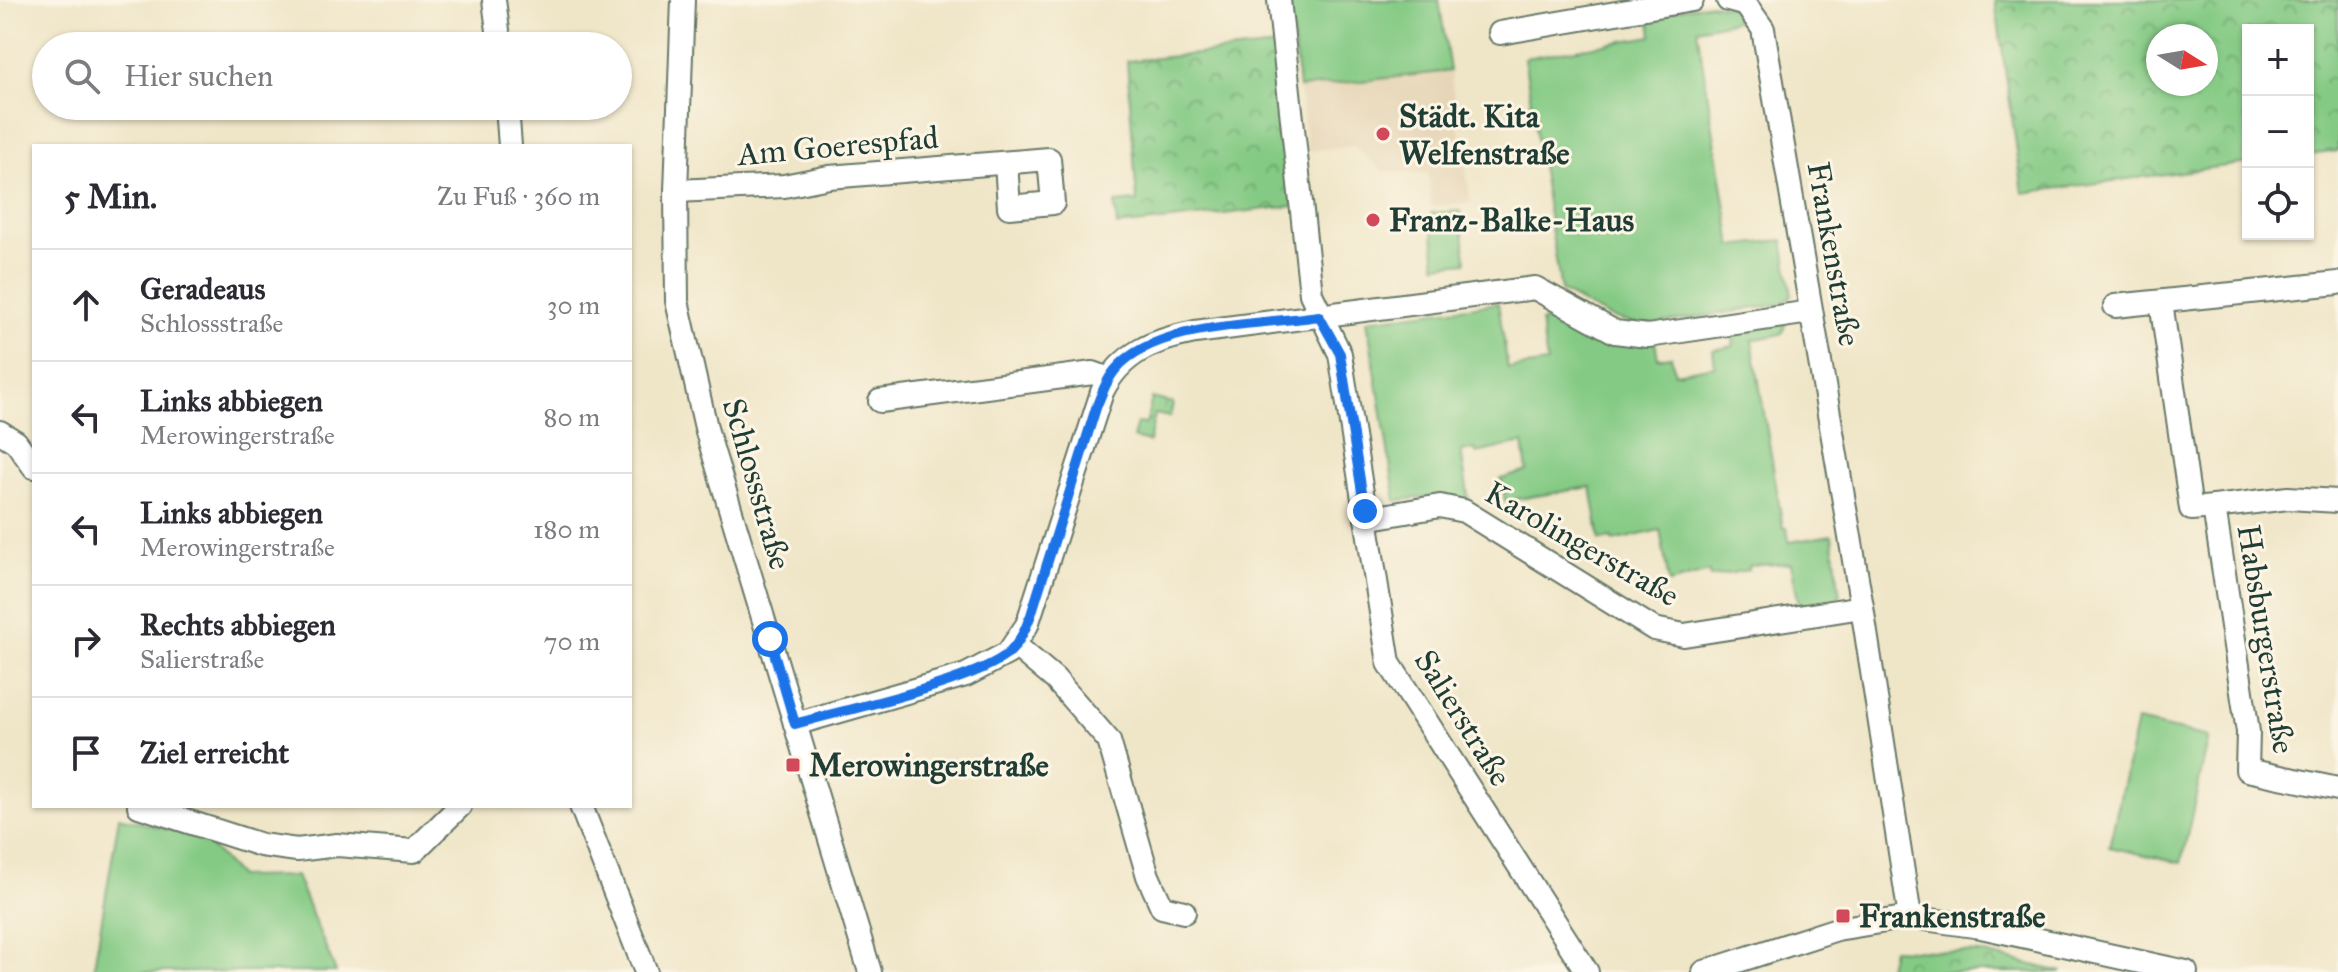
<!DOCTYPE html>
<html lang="de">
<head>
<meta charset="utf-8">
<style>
  :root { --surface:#fff; --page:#f2f2f3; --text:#2b2b33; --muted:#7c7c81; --line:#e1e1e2 }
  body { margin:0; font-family:"IM FELL Great Primer",serif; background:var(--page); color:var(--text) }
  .controls { position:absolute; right:24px; top:24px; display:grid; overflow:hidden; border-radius:0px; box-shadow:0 2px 6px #0004 }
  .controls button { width:72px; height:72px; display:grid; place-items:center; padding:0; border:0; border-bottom:2px solid var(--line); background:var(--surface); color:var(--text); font:40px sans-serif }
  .compass { position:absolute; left:2146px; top:24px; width:72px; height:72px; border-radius:50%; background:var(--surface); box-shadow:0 2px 6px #0004; rotate:101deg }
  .stop { position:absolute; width:24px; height:24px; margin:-18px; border:6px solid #1a73e8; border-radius:50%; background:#fff }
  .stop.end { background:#1a73e8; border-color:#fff; box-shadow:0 2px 8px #0008 }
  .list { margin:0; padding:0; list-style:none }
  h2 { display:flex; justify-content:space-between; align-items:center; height:104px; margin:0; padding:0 32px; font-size:34px }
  h2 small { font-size:26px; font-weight:400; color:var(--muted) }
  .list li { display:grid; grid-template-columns:52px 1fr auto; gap:24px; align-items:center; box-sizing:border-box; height:112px; padding:0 32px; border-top:2px solid var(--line) }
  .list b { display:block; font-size:30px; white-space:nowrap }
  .list p { margin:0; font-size:26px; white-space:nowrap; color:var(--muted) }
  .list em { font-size:26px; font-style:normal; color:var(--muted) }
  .icon { flex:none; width:44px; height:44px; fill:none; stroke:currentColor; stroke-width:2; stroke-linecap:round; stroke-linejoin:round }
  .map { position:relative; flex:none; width:2338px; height:972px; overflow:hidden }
  .search { position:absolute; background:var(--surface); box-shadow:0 2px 6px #0004; left:32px; top:32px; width:600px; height:88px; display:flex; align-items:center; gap:20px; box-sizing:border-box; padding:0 28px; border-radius:44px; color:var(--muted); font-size:30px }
  .panel { position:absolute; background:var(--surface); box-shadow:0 2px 6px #0004; left:32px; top:144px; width:600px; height:664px; border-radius:0px }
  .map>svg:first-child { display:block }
  .built { fill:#e6d6b7 }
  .grass { fill:#84ca84; stroke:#52845c; stroke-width:2 }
  .park { fill:url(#park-crowns); stroke:#52845c; stroke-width:2; fill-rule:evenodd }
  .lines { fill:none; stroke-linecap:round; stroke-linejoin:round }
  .minor-casing { stroke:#687867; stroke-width:26 }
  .minor { stroke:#fff; stroke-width:22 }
  .route { stroke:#1a73e8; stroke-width:10 }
  .poi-dot { fill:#d1495b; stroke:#fcf5e5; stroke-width:3 }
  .labels { text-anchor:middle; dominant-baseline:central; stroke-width:6; stroke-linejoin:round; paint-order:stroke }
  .poi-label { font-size:32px; font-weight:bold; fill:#1f3d34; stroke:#fcf5e5; text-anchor:start }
  .street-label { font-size:32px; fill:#1f3d34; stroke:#fcf5e5 }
</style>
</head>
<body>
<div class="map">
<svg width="2338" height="972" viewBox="0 0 2338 972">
  <defs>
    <pattern id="park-crowns" width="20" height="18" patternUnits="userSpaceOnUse" patternTransform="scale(2)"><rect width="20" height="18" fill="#84ca84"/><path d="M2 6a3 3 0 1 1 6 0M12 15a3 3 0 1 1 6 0" fill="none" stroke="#6ba56d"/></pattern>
  </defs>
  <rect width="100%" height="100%" fill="#fcf5e5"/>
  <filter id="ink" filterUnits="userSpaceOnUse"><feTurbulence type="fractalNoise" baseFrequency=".0125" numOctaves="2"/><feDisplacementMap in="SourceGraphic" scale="16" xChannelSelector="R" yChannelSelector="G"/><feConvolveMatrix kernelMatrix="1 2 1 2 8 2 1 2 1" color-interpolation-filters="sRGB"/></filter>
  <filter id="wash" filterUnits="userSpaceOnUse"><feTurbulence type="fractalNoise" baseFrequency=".006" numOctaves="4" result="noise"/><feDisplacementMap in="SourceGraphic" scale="32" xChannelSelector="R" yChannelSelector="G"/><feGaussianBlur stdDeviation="1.8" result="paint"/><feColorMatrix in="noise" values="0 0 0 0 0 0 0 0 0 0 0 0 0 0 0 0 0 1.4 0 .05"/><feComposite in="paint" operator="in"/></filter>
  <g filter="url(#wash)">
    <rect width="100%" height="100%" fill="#efe5c7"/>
    <polygon class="built" points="1450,71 1471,202 1432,207 1428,173 1383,171 1354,146 1308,151 1299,88"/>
    <g class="grass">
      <polygon points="1289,0 1439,0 1450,71 1299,88"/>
      <path d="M1710,4L1734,7L1736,21L1697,29L1732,246L1783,240L1792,295L1782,304L1654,324C1617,327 1592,308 1561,291L1524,58L1652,36L1649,14Z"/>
      <polygon points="1461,211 1466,262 1436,265 1431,213"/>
      <polygon points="1498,303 1508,369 1547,363 1541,322 1566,316 1620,344 1655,342 1658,358 1671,356 1675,373 1715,366 1713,350 1734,346 1732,331 1786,322 1782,334 1752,340 1783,528 1787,528 1789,542 1832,535 1840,595 1834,600 1799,605 1791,563 1748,566 1748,570 1710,577 1709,572 1669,583 1660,530 1613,541 1612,538 1600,540 1591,487 1505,501 1501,479 1527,471 1523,443 1476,453 1475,449 1461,451 1469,501 1440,495 1396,501 1367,320"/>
      <polygon points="2137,721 2209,737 2181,863 2109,847"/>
      <polygon points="119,817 203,838 239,877 296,876 336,972 93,972"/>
    </g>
    <g class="park">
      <path d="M1995,0H2338V151L2308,155V30H2248V163L2023,193ZM2206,36V84H2158V36Z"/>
      <polygon points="1277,46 1294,206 1117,226 1115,203 1137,201 1127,61"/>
      <polygon points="1152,398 1173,403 1170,417 1155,414 1149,442 1133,438 1137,423 1146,424"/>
      <polygon points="1892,949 1980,953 2063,972 1887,972"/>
    </g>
  </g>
  <g filter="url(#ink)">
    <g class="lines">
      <defs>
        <g id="minor">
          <polyline points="494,0 500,46"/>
          <polyline points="683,0 676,191 677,301 707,432 870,972"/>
          <polyline points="1279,0 1311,294 1340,354 1389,663 1587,972"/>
          <polyline points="1728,0 1746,5 1763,29 1862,607 1910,917"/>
          <polyline points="1500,33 1692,0"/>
          <polyline points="507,106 510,146"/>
          <polyline points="676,191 784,186 829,177 1049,159 1053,203 1009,207 1006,163"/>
          <polyline points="2161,302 2191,509 2214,507"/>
          <polyline points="2115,306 2338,283"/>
          <polyline points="880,401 1093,373 1109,379"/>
          <polyline points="0,432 16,442 34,467"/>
          <polyline points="2338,501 2288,498 2214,507 2248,732 2247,770 2338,789"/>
          <polyline points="1366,519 1440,506 1464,511 1654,629 1684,635 1862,607"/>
          <polyline points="1016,646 1055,679 1109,741 1148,876 1162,907 1184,912"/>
          <path d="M795,724L966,675L1008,653L1027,625L1102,392C1121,353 1154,340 1195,332L1535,288L1615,332L1648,336L1810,312"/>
          <polyline points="139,806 261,845 297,850 337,845 414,851 460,806"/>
          <polyline points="581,806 646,972"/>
          <polyline points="1704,972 1837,929 1910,917 1981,927 2186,972"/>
        </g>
      </defs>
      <use href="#minor" class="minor-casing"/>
      <use href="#minor" class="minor"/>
    </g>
  </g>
  <g class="lines" filter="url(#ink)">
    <path class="route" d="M770,639L795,724C844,710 976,682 1010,652C1020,642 1026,628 1031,615L1096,408C1101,395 1106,381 1115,370C1155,322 1261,325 1319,316L1340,354L1365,511"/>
  </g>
  <g class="poi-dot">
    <circle cx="1383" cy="134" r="8"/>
    <circle cx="1373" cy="220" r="8"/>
    <rect x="785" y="757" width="16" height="16" rx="4"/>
    <rect x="1835" y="908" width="16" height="16" rx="4"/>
  </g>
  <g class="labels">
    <g class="poi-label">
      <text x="1399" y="116">Städt. Kita<tspan x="1399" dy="37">Welfenstraße</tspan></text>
      <text x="1389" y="220">Franz-Balke-Haus</text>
      <text x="809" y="765">Merowingerstraße</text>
      <text x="1859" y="916">Frankenstraße</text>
    </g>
    <g class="street-label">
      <text transform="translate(838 146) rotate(-5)">Am Goerespfad</text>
      <text transform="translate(1834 254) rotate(80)">Frankenstraße</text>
      <text transform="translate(757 484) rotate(74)">Schlossstraße</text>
      <text transform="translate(1582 544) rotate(30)">Karolingerstraße</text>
      <text transform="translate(2266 639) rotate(81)">Habsburgerstraße</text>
      <text transform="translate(1463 718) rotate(58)">Salierstraße</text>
    </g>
  </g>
</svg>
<div class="controls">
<button>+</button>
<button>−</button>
<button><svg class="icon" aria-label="locate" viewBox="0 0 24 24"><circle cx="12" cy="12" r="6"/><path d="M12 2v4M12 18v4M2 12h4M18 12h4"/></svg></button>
</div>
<svg class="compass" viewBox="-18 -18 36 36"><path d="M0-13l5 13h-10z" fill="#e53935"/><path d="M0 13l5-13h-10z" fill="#7c7c81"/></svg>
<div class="stop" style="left:770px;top:639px"></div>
<div class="stop end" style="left:1365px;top:511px"></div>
<div class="search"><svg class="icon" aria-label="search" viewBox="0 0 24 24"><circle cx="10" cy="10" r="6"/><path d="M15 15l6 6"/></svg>Hier suchen</div>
<section class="panel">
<h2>5 Min.<small>Zu Fuß · 360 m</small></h2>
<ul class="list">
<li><svg class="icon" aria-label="ahead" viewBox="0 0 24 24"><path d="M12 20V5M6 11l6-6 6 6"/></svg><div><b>Geradeaus</b><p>Schlossstraße</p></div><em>30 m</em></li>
<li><svg class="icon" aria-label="left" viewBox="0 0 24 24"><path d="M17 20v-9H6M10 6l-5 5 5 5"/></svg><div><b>Links abbiegen</b><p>Merowingerstraße</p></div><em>80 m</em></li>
<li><svg class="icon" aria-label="left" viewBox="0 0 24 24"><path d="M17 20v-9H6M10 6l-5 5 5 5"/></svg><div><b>Links abbiegen</b><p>Merowingerstraße</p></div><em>180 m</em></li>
<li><svg class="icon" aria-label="right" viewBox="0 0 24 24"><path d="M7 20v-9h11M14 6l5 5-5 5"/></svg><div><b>Rechts abbiegen</b><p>Salierstraße</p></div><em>70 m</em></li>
<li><svg class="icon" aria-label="arrive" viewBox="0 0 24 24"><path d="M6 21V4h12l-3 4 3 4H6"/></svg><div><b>Ziel erreicht</b></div></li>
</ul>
</section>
</div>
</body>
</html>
